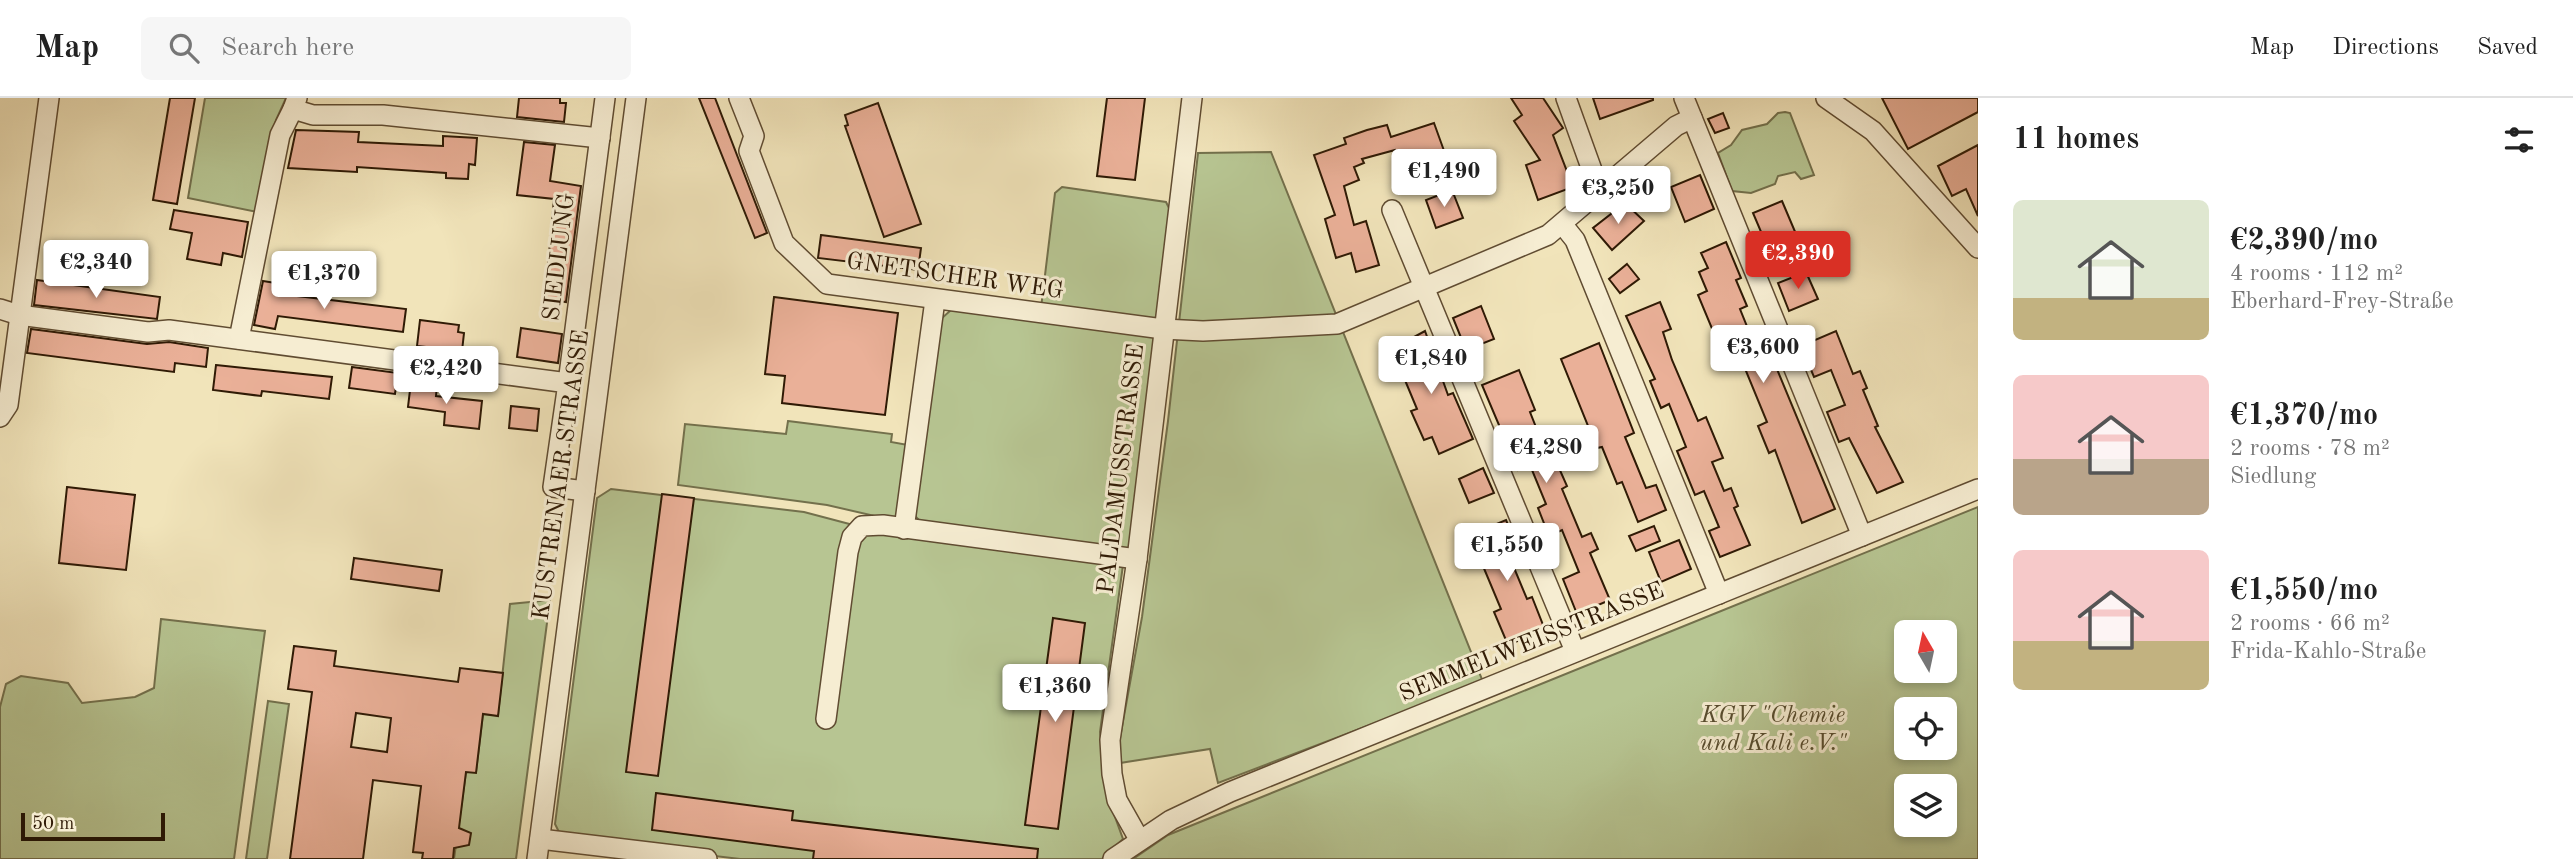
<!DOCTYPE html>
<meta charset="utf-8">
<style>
:root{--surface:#fff;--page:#f6f6f6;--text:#222;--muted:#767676;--line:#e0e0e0;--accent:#d93025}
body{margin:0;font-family:"Old Standard TT",serif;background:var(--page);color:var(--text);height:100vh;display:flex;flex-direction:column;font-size:26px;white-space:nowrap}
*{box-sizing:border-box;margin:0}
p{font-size:23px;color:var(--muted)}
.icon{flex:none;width:38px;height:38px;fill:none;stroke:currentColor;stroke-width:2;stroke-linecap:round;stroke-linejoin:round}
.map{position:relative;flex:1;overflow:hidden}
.drawer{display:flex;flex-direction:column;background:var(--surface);width:595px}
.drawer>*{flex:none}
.needle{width:46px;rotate:351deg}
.buttons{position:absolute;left:1894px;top:522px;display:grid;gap:14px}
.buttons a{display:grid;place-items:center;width:63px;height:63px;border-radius:10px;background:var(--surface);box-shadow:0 4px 10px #0003;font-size:35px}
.scale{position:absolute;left:21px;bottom:18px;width:144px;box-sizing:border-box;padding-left:7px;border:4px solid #2f1a05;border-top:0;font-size:19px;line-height:24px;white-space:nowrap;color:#2f1a05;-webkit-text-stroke:5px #f6edd2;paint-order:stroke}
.price{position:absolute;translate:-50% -60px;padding:0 16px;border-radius:7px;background:#fff;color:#222;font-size:23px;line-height:46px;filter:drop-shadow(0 2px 4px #0008)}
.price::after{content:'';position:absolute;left:50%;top:42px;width:21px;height:16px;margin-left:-10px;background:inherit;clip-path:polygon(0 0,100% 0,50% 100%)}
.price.on{background:var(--accent);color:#fff}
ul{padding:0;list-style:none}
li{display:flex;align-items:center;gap:21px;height:175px;padding:0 35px}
li span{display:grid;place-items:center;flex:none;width:196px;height:140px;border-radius:10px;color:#555}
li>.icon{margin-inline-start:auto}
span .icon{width:84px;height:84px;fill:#fffc;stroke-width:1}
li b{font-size:30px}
h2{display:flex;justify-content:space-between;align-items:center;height:84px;padding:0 35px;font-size:30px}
header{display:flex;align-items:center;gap:42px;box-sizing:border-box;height:98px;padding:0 35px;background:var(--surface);border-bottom:2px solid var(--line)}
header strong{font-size:33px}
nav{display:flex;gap:38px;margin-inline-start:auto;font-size:24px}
.search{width:490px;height:63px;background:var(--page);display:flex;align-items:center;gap:18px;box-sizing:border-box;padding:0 24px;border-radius:10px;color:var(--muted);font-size:26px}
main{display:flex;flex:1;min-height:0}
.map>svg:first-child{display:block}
</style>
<header>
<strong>Map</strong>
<div class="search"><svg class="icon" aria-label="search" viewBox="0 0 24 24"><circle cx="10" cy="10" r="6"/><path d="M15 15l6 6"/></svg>Search here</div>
<nav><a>Map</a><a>Directions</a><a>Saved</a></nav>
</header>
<main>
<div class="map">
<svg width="1978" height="761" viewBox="0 0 1978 761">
<rect width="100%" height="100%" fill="#f1e4ba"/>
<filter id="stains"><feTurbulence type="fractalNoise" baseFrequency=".00286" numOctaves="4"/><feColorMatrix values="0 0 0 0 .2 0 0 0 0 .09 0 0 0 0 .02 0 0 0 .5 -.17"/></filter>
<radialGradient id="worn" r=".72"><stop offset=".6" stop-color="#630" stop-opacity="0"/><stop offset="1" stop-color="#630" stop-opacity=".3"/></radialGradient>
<g fill="#b7c592" stroke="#73704c" stroke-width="2" fill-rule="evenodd">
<path d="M 205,0 L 286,0 L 276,22 L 257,114 L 188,100 Z"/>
<path d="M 1785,14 L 1790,15 L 1814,77 L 1801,81 L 1795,74 L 1778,78 L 1775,86 L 1751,95 L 1732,93 L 1718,55 L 1731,47 L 1742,32 L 1767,26 L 1778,15 Z"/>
<path d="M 1271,54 L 1483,584 L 1218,685 L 1210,651 L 1120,665 L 1120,640 L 1142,519 L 1168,323 L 1198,55 Z"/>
<path d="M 1062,89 L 1166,104 L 1170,112 L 1159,209 L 1156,219 L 1150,223 L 1041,210 L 1055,95 Z"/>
<path d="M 951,212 L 1151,236 L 1156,244 L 1131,452 L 920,423 L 915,418 L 942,220 Z"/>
<path d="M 788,323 L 892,336 L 891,344 L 908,347 L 898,419 L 892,422 L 827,407 L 678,387 L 685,326 L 786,336 Z"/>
<path d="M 611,391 L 804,414 L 876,433 L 1123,467 L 1100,634 L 1106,694 L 1123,741 L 1102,761 L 740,761 L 572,741 L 560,736 L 555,726 L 597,400 Z"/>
<path d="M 1978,409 L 1978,761 L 1133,761 L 1168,737 ZM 1906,534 L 1944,534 L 1944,572 L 1906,572 ZM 1906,611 L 1944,611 L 1944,649 L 1906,649 ZM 1906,688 L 1944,688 L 1944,726 L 1906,726 Z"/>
<path d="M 550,502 L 516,761 L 454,761 L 466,674 L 476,674 L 483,616 L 498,617 L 510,506 Z"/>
<path d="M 161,521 L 265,533 L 234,761 L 0,761 L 0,609 L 6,586 L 21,578 L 68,585 L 82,605 L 135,599 L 154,590 Z"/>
<path d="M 268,603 L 289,606 L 267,761 L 246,761 Z"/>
</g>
<g fill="#eab098" stroke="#2f1a05" stroke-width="2" fill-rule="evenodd">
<path d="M 170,0 L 195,0 L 177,106 L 153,102 Z"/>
<path d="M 519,0 L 560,0 L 560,5 L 566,5 L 564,24 L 517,19 Z"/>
<path d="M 699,0 L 715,0 L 767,135 L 755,140 Z"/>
<path d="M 1107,0 L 1145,0 L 1135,82 L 1097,78 Z"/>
<path d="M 1511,0 L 1543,0 L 1563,30 L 1553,37 L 1573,89 L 1538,102 L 1526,67 L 1540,62 L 1514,23 L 1522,17 Z"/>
<path d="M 1593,0 L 1653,0 L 1653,2 L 1600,21 Z"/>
<path d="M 1882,0 L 1978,0 L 1978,14 L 1908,51 Z"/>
<path d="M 878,5 L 921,126 L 884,139 L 845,28 L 848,27 L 845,17 Z"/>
<path d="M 1723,15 L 1729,30 L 1715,35 L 1708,21 Z"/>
<path d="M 1434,25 L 1447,61 L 1404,75 L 1395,52 L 1362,61 L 1364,65 L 1354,69 L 1359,82 L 1344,88 L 1354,127 L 1366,123 L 1379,167 L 1356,174 L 1351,155 L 1336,160 L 1325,121 L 1335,117 L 1314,57 L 1346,46 L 1344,40 L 1367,32 L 1387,27 L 1391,39 Z"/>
<path d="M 296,32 L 359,34 L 358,44 L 443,48 L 443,38 L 477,40 L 475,67 L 469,66 L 468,81 L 446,80 L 446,75 L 357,69 L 357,74 L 288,70 Z"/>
<path d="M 524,44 L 555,47 L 550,83 L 581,88 L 566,204 L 545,201 L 554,101 L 517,97 Z"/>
<path d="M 1978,47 L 1978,118 L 1966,91 L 1952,98 L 1938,68 Z"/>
<path d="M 1700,77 L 1714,111 L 1685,124 L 1671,89 Z"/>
<path d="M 1452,92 L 1463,120 L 1436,130 L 1426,102 Z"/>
<path d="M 1782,103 L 1796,136 L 1767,148 L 1753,115 Z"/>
<path d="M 1625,105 L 1644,123 L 1612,152 L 1593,130 Z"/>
<path d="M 174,112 L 248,124 L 242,159 L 223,155 L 221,167 L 187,161 L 192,135 L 170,131 Z"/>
<path d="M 821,137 L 921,150 L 918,172 L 818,160 Z"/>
<path d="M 1726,144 L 1741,180 L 1736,182 L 1747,208 L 1740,211 L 1763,268 L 1774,264 L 1835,411 L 1802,425 L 1775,352 L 1769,355 L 1758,328 L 1767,324 L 1737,251 L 1723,257 L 1698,197 L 1707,193 L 1699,174 L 1708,170 L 1701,155 Z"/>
<path d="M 1627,166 L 1639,181 L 1620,195 L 1609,181 Z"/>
<path d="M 1806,174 L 1818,201 L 1789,213 L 1778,185 Z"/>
<path d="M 37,182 L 160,199 L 157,221 L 34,207 Z"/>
<path d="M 263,183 L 282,186 L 281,196 L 406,211 L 403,234 L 278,218 L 275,231 L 254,227 Z"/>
<path d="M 774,199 L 898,215 L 885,317 L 782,305 L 785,278 L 765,276 Z"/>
<path d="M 1660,204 L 1671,231 L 1663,234 L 1672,262 L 1698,323 L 1706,319 L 1723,360 L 1712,364 L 1724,393 L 1731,390 L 1738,408 L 1734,410 L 1750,447 L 1720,459 L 1709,433 L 1719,429 L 1704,393 L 1695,397 L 1677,353 L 1686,349 L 1669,306 L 1661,310 L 1650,283 L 1655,281 L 1626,218 Z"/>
<path d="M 1481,208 L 1494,241 L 1466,252 L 1453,220 Z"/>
<path d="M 420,222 L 459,227 L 458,234 L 464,235 L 462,253 L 417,248 Z"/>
<path d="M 521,230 L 562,236 L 558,265 L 517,259 Z"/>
<path d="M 31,231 L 147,246 L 169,244 L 208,250 L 206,269 L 175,265 L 174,274 L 27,255 Z"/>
<path d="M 1425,233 L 1448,297 L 1453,295 L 1473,341 L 1439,356 L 1432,339 L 1424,342 L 1411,313 L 1417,311 L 1392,251 Z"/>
<path d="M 1836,233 L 1853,276 L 1860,273 L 1867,290 L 1863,292 L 1878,328 L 1875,329 L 1903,384 L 1877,395 L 1849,340 L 1839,344 L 1827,314 L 1845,307 L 1831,272 L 1814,279 L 1801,248 Z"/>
<path d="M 1599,245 L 1634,335 L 1625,339 L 1646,390 L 1656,387 L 1666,412 L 1638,424 L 1622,384 L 1617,386 L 1602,349 L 1597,350 L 1561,261 Z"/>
<path d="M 216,267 L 332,279 L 329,301 L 262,293 L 261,298 L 213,292 Z"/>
<path d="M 352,269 L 398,275 L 395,296 L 349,290 Z"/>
<path d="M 1519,272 L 1535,312 L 1530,314 L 1553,372 L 1559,370 L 1567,388 L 1562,391 L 1582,439 L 1591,435 L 1598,451 L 1590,455 L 1610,502 L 1577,516 L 1563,481 L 1579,474 L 1562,432 L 1549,438 L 1538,410 L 1546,406 L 1530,367 L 1518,372 L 1482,287 Z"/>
<path d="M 411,284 L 437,288 L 436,298 L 482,303 L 479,331 L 444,327 L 445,314 L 408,309 Z"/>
<path d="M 511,308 L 539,311 L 537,333 L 509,330 Z"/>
<path d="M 1483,370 L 1494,395 L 1469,405 L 1459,381 Z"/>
<path d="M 67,389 L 135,397 L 126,472 L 59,465 Z"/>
<path d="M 662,396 L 694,400 L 658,678 L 626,674 Z"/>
<path d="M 1506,422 L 1522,461 L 1512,465 L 1527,501 L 1532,499 L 1545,532 L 1508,547 L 1494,514 L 1501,511 L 1470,437 Z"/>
<path d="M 1654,428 L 1660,443 L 1636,453 L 1629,438 Z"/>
<path d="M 1679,442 L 1691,471 L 1661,484 L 1649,454 Z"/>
<path d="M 354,460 L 442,472 L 439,493 L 351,481 Z"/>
<path d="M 1053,520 L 1085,525 L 1058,731 L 1025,727 Z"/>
<path d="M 294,548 L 336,553 L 334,568 L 458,584 L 460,570 L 503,575 L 498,618 L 483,616 L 476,675 L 466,674 L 459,730 L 471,735 L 469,747 L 454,750 L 453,761 L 422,761 L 423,755 L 413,754 L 421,688 L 373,682 L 363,761 L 290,761 L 312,594 L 288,591 ZM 356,615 L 391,620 L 387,654 L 351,649 Z"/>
<path d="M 656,695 L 793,713 L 792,722 L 1038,751 L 1037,761 L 813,761 L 814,753 L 652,732 Z"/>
</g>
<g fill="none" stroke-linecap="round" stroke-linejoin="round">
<defs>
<g id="minor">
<path d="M 297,0 L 293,11 L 313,17 L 383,17 L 600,40"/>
<path d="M 739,0 L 754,38 L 749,53 L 784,145 L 827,186 L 1163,231 L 1203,233 L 1337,226 L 1548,137 L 1676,28 L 1692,20"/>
<path d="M 1566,0 L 1593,75 L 1603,88"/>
<path d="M 1684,0 L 1862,438"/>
<path d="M 1826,0 L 1873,33 L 1978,150"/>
<path d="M 1392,112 L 1575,553"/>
<path d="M 1563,127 L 1575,142 L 1719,496"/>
<path d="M 0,211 L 19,217 L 148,234 L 169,232 L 568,285 L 553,389 L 585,393"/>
<path d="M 239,241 L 280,37 L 293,11"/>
<path d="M 568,285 L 605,0"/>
<path d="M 0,319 L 8,307 L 49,0"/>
<path d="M 904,431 L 935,202"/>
<path d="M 826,621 L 848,454 L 852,439 L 862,428 L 883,427 L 1137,461"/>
<path d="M 540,741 L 707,761"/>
<path d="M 1139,741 L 1117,702 L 1112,676 L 1110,642 L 1137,461 L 1192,0"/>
<path d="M 537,761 L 636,0"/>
<path d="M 1113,761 L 1171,722 L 1230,694 L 1978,391"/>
</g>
</defs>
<use href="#minor" stroke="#604c32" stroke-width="22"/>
<use href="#minor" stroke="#f6edd2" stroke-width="19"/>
</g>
<g text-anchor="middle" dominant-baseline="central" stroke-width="6" stroke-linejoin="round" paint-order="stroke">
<g font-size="24" fill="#2f1a05" stroke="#f6edd2">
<text transform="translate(560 159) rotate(-83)">SIEDLUNG</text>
<text transform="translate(955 179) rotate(8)">GNETSCHER WEG</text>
<text transform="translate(1122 371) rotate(-83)">PALDAMUSSTRASSE</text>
<text transform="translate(562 377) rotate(-82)">KUSTRENAER STRASSE</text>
<text transform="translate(1532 545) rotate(-22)">SEMMELWEISSTRASSE</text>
</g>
<g font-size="24" font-style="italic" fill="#584d2f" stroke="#f6edd2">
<text x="1773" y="618">KGV "Chemie<tspan x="1773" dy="28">und Kali e.V."</tspan></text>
</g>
</g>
<rect width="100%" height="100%" filter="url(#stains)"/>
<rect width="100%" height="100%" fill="url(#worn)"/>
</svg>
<div class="buttons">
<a><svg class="needle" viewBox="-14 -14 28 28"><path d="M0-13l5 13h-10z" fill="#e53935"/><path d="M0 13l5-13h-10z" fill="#767676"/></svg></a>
<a><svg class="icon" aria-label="locate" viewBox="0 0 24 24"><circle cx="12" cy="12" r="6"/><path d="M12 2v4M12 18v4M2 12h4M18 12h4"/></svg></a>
<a><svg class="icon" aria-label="layers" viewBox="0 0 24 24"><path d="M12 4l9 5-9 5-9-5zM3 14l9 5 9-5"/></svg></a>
</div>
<div class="scale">50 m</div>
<b class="price" style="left:1444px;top:111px">€1,490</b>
<b class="price" style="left:1618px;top:128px">€3,250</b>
<b class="price on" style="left:1798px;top:193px">€2,390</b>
<b class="price" style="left:96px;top:202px">€2,340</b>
<b class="price" style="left:324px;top:213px">€1,370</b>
<b class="price" style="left:1763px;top:287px">€3,600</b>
<b class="price" style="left:1431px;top:298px">€1,840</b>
<b class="price" style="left:446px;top:308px">€2,420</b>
<b class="price" style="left:1546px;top:387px">€4,280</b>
<b class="price" style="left:1507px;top:485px">€1,550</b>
<b class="price" style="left:1055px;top:626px">€1,360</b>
</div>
<section class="drawer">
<h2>11 homes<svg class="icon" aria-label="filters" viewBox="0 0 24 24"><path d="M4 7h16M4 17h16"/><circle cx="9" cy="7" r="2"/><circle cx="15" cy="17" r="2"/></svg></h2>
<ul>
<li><span style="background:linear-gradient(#dfe7d0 70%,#c2b280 0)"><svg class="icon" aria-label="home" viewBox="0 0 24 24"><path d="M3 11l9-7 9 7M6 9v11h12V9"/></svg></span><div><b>€2,390/mo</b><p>4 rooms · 112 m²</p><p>Eberhard-Frey-Straße</p></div></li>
<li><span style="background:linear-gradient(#f6c9c9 60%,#b9a48a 0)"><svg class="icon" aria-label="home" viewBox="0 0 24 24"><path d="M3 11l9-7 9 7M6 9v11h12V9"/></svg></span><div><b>€1,370/mo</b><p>2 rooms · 78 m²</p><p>Siedlung</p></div></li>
<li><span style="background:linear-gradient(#f6c9c9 65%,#c2b280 0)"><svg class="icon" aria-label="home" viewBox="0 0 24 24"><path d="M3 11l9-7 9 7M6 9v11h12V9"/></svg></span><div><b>€1,550/mo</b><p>2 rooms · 66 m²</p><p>Frida-Kahlo-Straße</p></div></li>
</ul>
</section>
</main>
